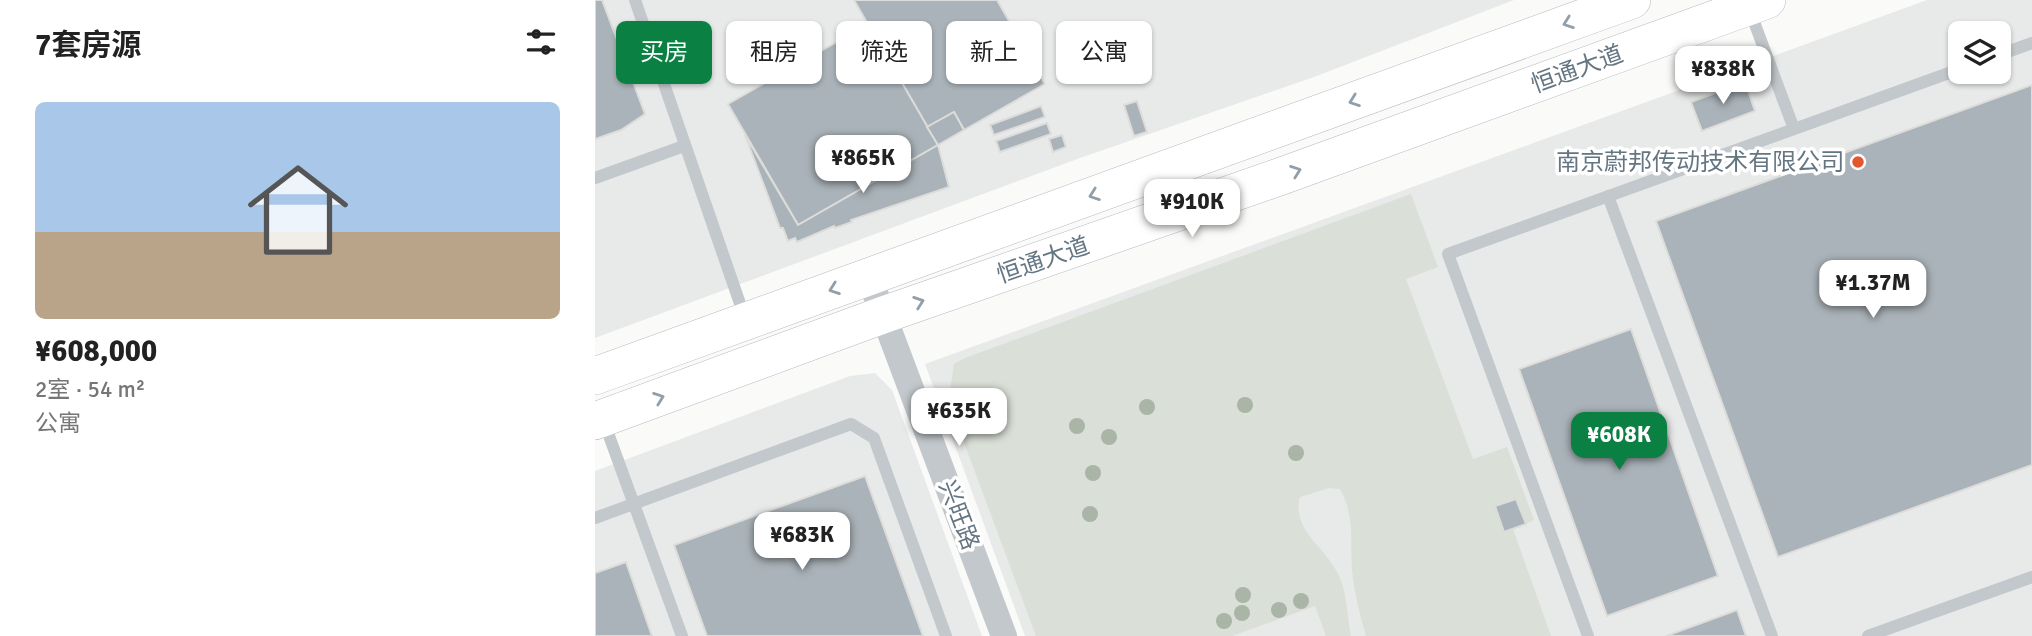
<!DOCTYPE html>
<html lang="zh">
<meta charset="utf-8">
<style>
:root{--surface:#fff;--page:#f6f6f6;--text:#222;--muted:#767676;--line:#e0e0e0;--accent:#0b8043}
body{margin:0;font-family:Signika,"Noto Sans SC",sans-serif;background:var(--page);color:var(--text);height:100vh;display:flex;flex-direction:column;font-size:26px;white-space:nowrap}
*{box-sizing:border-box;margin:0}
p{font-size:23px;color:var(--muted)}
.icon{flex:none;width:38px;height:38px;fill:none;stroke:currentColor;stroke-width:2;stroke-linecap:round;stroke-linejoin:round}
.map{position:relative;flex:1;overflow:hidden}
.drawer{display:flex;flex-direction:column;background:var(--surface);width:595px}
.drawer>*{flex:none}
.guide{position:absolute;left:21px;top:21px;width:665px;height:63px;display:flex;gap:14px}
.buttons{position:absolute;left:1353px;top:21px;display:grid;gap:14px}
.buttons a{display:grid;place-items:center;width:63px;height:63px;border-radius:10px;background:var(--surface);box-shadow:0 2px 5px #0004;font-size:35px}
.price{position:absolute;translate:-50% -60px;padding:0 16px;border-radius:14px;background:#fff;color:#222;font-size:23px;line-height:46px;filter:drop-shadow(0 2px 4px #0008)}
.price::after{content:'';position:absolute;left:50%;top:42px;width:21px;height:16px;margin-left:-10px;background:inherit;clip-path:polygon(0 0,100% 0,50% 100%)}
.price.on{background:var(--accent);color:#fff}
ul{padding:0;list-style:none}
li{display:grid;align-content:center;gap:14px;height:371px;padding:0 35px}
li+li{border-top:2px solid var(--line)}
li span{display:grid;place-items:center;height:217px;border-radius:10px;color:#555}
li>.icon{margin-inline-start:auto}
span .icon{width:126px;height:126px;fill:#fffc;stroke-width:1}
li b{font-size:30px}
h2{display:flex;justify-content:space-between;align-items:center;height:84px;padding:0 35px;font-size:30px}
.chip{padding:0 24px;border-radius:10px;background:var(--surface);box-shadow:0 2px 5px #0004;font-size:24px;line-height:63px}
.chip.on{background:var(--accent);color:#fff}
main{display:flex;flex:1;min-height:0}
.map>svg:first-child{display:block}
</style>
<main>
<section class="drawer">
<h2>7套房源<svg class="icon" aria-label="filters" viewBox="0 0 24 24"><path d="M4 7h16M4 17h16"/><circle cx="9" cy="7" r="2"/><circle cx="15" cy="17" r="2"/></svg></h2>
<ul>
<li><span style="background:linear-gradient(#a9c7e8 60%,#b9a48a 0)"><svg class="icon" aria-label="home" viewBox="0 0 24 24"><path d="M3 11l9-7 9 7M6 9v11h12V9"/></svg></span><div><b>¥608,000</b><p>2室 · 54 m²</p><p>公寓</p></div></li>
</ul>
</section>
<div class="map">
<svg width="1437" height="636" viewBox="0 0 1437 636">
<rect width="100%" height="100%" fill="#fafaf8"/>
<g fill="#e8e9e9" fill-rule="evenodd">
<path d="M 0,0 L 919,0 L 719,77 L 485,158 L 0,338 Z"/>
<path d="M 1332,0 L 1437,0 L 1437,636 L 430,636 L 330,364 ZM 1365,33 L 1404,33 L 1404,72 L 1365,72 Z"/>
<path d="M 280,373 L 297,390 L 387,636 L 0,636 L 0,471 L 255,376 Z"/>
</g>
<path fill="#dadfd7" d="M 816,194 L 843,267 L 811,279 L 878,459 L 912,447 L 939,520 L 918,529 L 956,636 L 771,636 C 765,615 759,592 757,570 C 755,541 760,515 745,489 L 734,488 L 705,497 C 696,529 729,546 742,572 C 752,589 752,616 756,636 L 731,636 L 720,606 L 637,636 L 441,636 L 357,410 L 355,391 L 359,364 L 370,358 Z"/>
<g fill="#aab3b9" stroke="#dcdcda" stroke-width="2">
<path d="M 0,0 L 7,0 L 50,114 L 26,130 L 0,139 Z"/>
<path d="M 259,0 L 402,0 L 450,84 L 369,130 L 359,112 L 332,127 Z"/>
<path d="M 273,24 L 343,145 L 203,225 L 133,104 Z"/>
<path d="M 1150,82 L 1160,111 L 1107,131 L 1096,102 Z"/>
<path d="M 1437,85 L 1437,465 L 1183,557 L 1061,221 Z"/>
<path d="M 542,101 L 552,132 L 539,136 L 529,105 Z"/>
<path d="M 446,106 L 450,117 L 399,135 L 395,125 Z"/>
<path d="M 359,112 L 369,130 L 343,145 L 332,127 Z"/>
<path d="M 452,123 L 456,134 L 405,152 L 401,141 Z"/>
<path d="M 150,135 L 203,225 L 343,145 L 354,187 L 256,220 L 257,222 L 240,228 L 239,226 L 202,242 L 200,238 L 193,241 L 188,228 L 185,228 Z"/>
<path d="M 467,135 L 471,147 L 458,152 L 454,139 Z"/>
<path d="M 1036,329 L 1123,576 L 1012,616 L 924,369 Z"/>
<path d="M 270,476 L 328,636 L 112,636 L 79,545 Z"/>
<path d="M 921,499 L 931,524 L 909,532 L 900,506 Z"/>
<path d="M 31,562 L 57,636 L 0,636 L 0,573 Z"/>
<path d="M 1142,610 L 1151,636 L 1071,636 Z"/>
</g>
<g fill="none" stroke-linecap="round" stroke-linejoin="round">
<defs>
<g id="secondary">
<path d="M 0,376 L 1037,0"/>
<path d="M 0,421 L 288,315 L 684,177 L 1172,0"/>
</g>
</defs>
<use href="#secondary" stroke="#b3babf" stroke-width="38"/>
<g stroke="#c3c8cc" stroke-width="12">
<path d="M 40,0 L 150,318"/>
<path d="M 1155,11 L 1199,129"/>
<path d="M 1404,55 L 1437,43"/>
<path d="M 0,178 L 89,146"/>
<path d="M 1013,196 L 1177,636"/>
<path d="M 9,422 L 87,636"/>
<path d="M 0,518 L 256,424 L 279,438 L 351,636"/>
<path d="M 993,636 L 853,254 L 1365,69"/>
<path d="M 1273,636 L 1437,577"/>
</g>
<path stroke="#c3c8cc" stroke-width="26" d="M 274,277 L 409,636"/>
<use href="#secondary" stroke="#fff" stroke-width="37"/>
</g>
<g fill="#aab4a7">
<circle cx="650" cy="405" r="8"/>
<circle cx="552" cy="407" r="8"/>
<circle cx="482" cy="426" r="8"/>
<circle cx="514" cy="437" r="8"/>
<circle cx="701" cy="453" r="8"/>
<circle cx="498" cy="473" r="8"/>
<circle cx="495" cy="514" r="8"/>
<circle cx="648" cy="595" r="8"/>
<circle cx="706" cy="601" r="8"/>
<circle cx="684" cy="610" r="8"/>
<circle cx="647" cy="613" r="8"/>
<circle cx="629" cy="621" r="8"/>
</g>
<defs><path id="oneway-chevron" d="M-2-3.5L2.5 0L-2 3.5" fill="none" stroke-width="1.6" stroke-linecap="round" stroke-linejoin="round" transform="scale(1.75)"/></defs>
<g stroke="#939fa8">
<use href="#oneway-chevron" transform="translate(973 23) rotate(160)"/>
<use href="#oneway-chevron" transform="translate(759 101) rotate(160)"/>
<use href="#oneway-chevron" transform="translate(701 171) rotate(-20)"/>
<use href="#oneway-chevron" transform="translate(499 195) rotate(160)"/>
<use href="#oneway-chevron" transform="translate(239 289) rotate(160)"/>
<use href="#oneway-chevron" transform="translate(324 302) rotate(-19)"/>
<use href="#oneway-chevron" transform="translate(64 398) rotate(-20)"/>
</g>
<circle fill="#e4572e" stroke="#fff" stroke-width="2.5" cx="1263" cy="162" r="7"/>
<g text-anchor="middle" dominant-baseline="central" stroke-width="7" stroke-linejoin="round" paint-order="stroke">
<g font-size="24" fill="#657683" stroke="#fff">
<text transform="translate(982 69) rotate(-20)">恒通大道</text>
<text transform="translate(448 260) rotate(-19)">恒通大道</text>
<text transform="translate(364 515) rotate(69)">兴旺路</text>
</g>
<g font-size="24" fill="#657683" stroke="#fff" text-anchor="end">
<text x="1249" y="162">南京蔚邦传动技术有限公司</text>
</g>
</g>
</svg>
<div class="buttons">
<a><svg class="icon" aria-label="layers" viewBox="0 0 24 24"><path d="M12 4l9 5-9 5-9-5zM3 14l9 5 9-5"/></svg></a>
</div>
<b class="price" style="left:1128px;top:106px">¥838K</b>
<b class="price" style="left:268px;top:195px">¥865K</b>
<b class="price" style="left:597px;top:239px">¥910K</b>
<b class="price" style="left:1278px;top:320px">¥1.37M</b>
<b class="price" style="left:364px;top:448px">¥635K</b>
<b class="price on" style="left:1024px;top:472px">¥608K</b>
<b class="price" style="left:207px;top:572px">¥683K</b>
<div class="guide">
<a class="chip on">买房</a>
<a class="chip">租房</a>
<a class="chip">筛选</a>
<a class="chip">新上</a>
<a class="chip">公寓</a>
</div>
</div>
</main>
